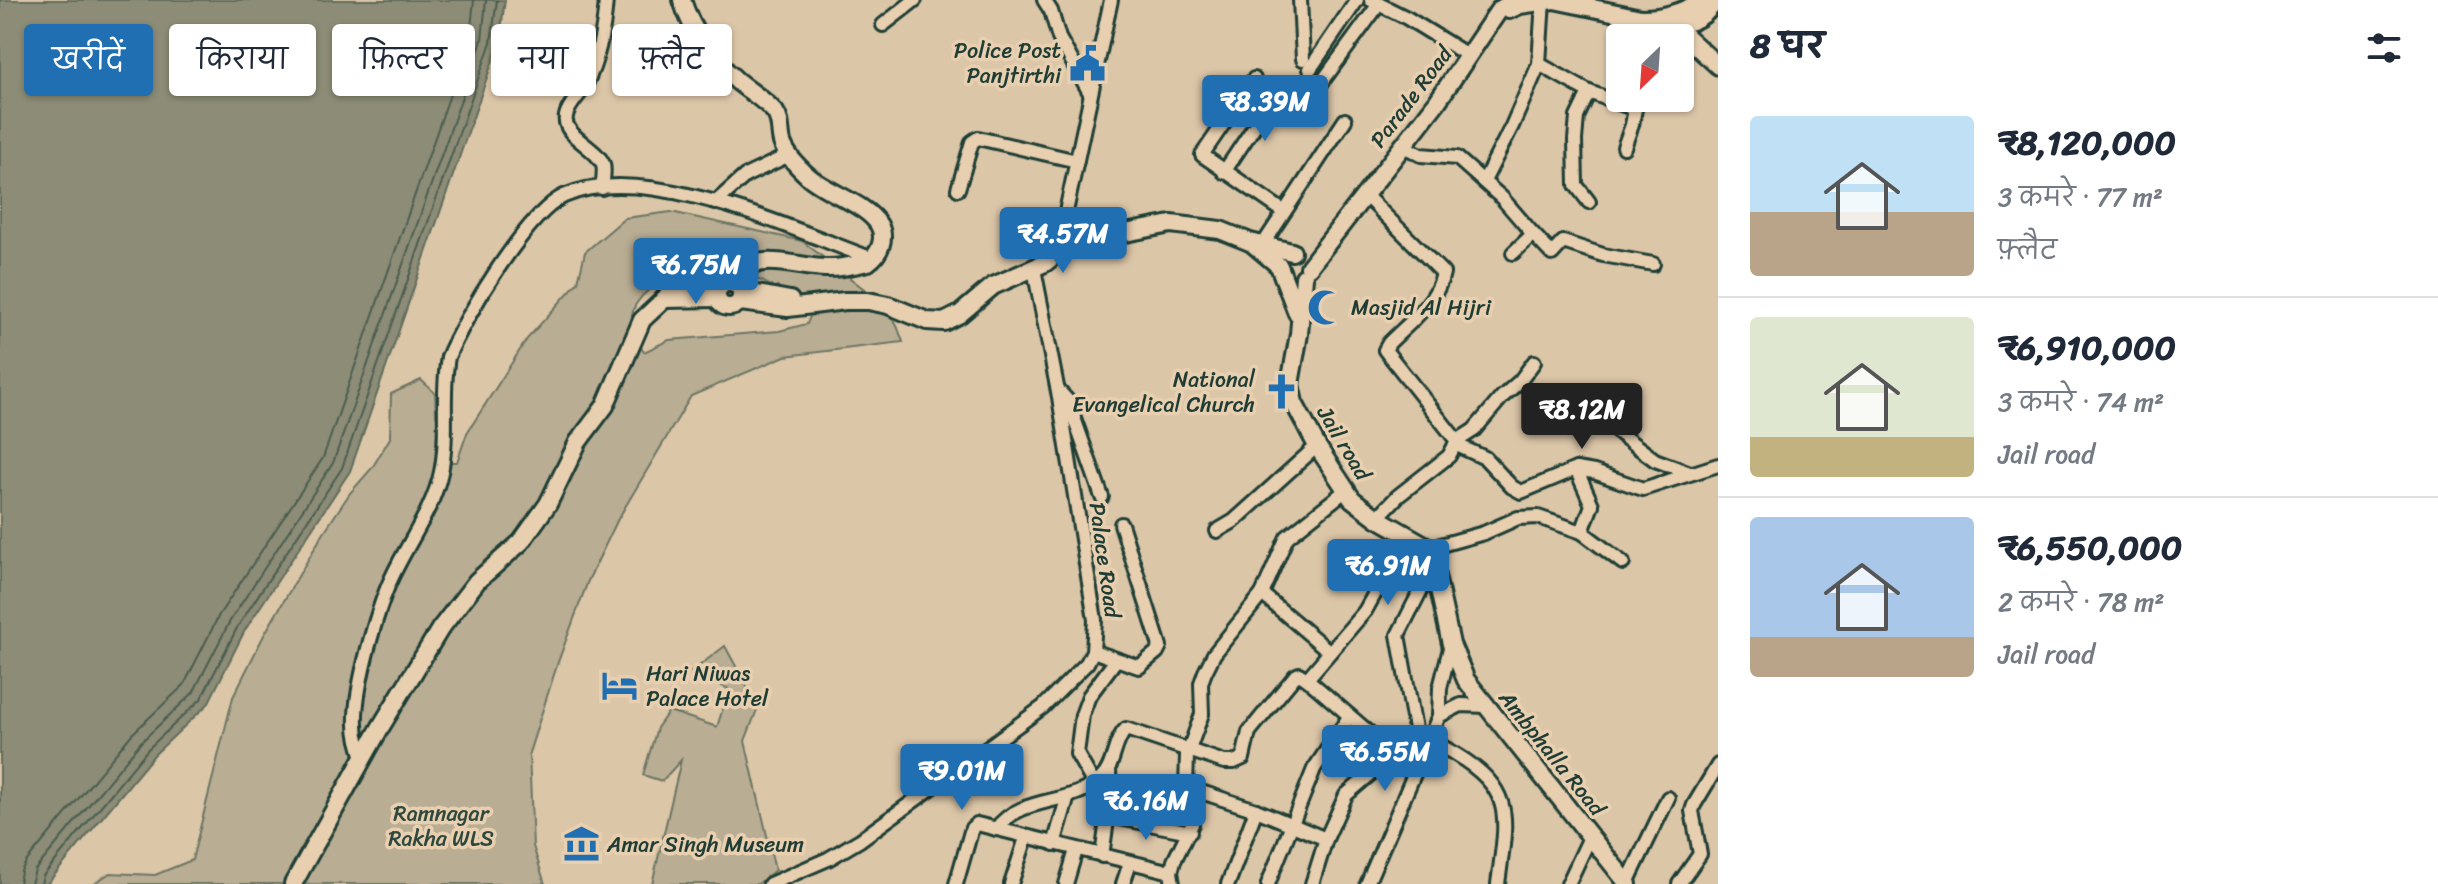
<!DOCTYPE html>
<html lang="hi">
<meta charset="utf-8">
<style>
:root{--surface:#fff;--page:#f6f6f7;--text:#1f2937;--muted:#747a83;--line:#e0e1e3;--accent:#1f6fb2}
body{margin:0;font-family:Sriracha,"Playpen Sans Deva",sans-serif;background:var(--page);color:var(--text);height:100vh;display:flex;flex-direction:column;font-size:30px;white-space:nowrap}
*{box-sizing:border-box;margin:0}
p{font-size:26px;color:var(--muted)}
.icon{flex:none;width:44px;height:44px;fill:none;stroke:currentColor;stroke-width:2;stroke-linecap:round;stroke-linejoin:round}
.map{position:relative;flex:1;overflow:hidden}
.side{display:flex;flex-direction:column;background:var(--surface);width:720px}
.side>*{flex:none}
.top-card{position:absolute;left:24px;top:24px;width:760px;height:72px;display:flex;gap:16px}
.needle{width:52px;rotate:205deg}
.fabs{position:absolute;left:1606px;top:24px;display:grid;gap:16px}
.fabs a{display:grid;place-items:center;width:88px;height:88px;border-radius:8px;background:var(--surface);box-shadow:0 2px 6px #0004;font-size:40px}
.price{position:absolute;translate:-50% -68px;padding:0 18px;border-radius:8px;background:var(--accent);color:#fff;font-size:26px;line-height:52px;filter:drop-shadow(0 2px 4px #0008)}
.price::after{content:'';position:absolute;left:50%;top:48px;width:24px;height:18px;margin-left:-12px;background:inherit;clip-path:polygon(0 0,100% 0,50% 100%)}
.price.active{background:#222;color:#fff}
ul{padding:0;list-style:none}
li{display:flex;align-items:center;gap:24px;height:200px;padding:0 32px}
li+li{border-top:2px solid var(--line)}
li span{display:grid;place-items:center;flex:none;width:224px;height:160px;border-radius:8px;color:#555}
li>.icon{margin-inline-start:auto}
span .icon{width:96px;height:96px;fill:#fffc;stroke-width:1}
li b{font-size:34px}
h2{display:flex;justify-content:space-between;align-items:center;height:96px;padding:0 32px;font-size:34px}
.tag{padding:0 28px;border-radius:8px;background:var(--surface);box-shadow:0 2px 6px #0004;font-size:28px;line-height:72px}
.tag.active{background:var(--accent);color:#fff}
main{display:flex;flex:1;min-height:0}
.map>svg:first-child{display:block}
</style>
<main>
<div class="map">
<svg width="1718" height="884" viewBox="0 0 1718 884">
<rect width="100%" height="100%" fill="#dcc6a8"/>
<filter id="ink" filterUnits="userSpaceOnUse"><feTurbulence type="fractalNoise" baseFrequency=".0125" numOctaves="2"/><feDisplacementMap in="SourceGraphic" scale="16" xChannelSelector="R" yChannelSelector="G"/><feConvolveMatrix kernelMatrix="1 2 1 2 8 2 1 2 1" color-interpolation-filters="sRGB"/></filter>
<g filter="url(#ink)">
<g fill="#b9ad93" stroke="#6c7564" stroke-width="2" fill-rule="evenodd">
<path d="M 671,212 L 802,241 L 872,295 L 896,323 L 903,342 L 785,356 L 691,396 L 618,519 L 588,581 L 558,662 L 529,753 L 533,846 L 545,884 L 93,884 L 110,873 L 155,875 L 192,860 L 233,697 L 264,635 L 324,532 L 350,493 L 372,468 L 390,438 L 391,394 L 421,380 L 435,393 L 436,414 L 446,462 L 457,462 L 467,433 L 527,339 L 578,282 L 585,252 L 625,218 ZM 718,268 L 762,281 L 813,309 L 807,324 L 779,331 L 669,340 L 644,352 L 629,329 C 631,322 632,310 636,304 C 654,276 689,273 718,268 Z"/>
<path d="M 725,646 L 758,707 L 745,741 L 775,870 L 758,884 L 652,884 L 681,760 L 662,781 L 643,775 L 657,728 L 669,711 L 717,727 L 729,689 L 691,672 Z"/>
</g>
<path fill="#8c8c77" stroke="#606c5c" stroke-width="2" d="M 0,0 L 505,0 L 499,43 L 350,471 L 245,630 L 208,704 L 154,755 L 47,884 L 0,884 Z"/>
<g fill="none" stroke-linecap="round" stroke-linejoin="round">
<g stroke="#4b5d4f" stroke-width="2">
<path d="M 19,884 L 21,871 L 26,862 L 132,734 L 184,685 L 219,615 L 323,458 L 470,37 L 474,0"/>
<path d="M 31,884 L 35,870 L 141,742 L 193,693 L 230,621 L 333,463 L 482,40 L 486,0"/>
<path d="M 41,884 L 43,876 L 148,749 L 201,699 L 238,626 L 342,468 L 491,42 L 497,0"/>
</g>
<defs>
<g id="minor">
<path d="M 1044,0 L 1051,11 L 1059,38 L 1090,93"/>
<path d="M 1300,0 L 1303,59"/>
<path d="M 1371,0 L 1407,18 L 1469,56"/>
<path d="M 883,25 L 915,0"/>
<path d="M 1649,38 L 1653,18"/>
<path d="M 1539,64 L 1589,92 L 1635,109"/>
<path d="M 1310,69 L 1357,0"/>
<path d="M 1254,79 L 1202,155 L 1283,211"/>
<path d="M 1322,82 L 1379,4"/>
<path d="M 1589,92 L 1577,117 L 1575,140 L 1576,185 L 1589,202"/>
<path d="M 1403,146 L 1421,155 L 1457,158 L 1502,198 L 1533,234 L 1513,253"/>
<path d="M 1624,147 L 1632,125 L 1637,98"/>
<path d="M 1224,172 L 1276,94"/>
<path d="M 1484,181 L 1512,126 L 1539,64 L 1543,0"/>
<path d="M 602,188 C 603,180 605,171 603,164 C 596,147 562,136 566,116 C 568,105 581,94 586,84 C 599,58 604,29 606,0"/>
<path d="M 958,189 L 972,142 L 978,138 L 1077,161"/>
<path d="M 1365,195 L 1443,273 C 1438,301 1408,324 1389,343 L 1385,350 L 1457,441"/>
<path d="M 715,203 L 745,176 L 789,155"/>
<path d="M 1533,234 L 1552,254 L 1563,242 L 1603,255 L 1653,264"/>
<path d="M 1264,243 L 1345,120"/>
<path d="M 1069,244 L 1065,223 L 1067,207 L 1111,0"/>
<path d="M 1058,390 L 1068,401 L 1102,497"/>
<path d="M 1600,419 L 1655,460 L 1690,473"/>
<path d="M 1457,445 L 1485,458 L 1512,487 L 1521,492 L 1576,469 L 1594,472 L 1643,489 L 1718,465"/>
<path d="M 1576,469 L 1592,505 L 1582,532"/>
<path d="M 1377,518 L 1398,496 L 1449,456 L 1457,441 L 1474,430 L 1502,397 L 1520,381 L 1534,362"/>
<path d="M 1217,531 L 1234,521 L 1317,446"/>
<path d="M 1430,548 L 1484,533 L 1518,518 L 1538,517 L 1582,532 L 1623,563"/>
<path d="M 1262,594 L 1330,652"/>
<path d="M 1093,651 L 1139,667 L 1157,652 L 1160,646 L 1121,524"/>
<path d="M 1439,716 L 1461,705 L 1486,706"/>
<path d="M 1416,734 L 1398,635 L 1434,564"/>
<path d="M 1394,754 L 1416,734 C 1430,739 1443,747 1455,754 C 1517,791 1506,820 1498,884"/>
<path d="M 364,760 C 360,749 356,737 356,725 C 354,690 377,609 392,577 C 408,542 433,510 441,472 C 449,434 441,395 448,357 C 464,318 527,213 564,196 C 646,160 793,230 873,259"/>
<path d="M 1094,784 L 1077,754 L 1082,715 L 1089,696 L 1116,660"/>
<path d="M 1186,787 L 1256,810 L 1326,839 L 1346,795 L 1394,754 L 1307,679 L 1365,611 L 1407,536"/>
<path d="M 1109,816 L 1190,832"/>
<path d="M 996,829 C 1022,794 1070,807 1101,779 C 1115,766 1113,742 1126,729 L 1224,762 L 1234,762 L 1243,758 L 1249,732 L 1295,676 L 1299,674 L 1307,679"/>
<path d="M 1054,844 L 1068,796"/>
<path d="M 1102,856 L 1110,799 L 1109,768"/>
<path d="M 1627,883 L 1668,798"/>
<path d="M 770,884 L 828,859 L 860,840 L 1043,707 L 1087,663 L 1093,651 L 1095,620 L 1059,397 L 1034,269"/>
<path d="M 956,884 L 972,828 L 977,824 L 1171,872"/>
<path d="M 1011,884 L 1026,838"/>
<path d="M 1066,884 L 1076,850"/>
<path d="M 1123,884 L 1130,863"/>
<path d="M 1173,884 L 1171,872 L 1174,861 L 1192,824 L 1186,787 L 1187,755 L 1202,714 L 1201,683 L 1205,672 L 1214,654 L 1262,594 L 1287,537 L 1345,491"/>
<path d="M 1228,884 L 1256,810"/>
<path d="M 1268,884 L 1314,769 L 1349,717"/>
<path d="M 1312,884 L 1326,839"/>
<path d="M 1367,884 L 1439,716 L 1440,688 L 1451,644"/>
<path d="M 1568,884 L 1590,837"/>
<path d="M 1679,884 L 1700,854 L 1692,811 L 1694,805 L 1718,765"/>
</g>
<g id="major">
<path d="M 682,0 C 692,32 712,59 737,81 C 749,91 765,100 775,112 C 782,122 779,131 782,142 C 786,155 798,167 808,176 C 827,193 867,204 879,225 C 886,238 880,254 868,262 C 854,265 840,269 825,268 C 795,268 749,246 736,284"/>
<path d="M 1554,0 L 1641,18 C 1665,18 1683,12 1704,0"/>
<path d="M 1509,10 L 1520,5 L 1553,0"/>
<path d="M 1661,18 C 1682,30 1704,20 1716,0"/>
<path d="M 1671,23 L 1718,66"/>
<path d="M 1253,244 L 1279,266 L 1297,313"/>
<path d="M 1309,267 L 1437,102 L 1499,10 L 1516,0"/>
<path d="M 1304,277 L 1299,334 L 1290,384 L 1294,403 L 1317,446 L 1352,499 L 1377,518 L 1430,548 L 1451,644 L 1466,680 L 1628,884"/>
<circle cx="729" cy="295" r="12"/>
<path d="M 741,291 L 790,300"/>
<path d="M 664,299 L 717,298"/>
<path d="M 740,302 L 788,308 L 845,301 L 868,301 L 888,305 L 927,321 L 944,322 L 960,314 L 993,286 L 1045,263 L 1069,244 L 1171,224 L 1220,230 L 1250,242 L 1292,252"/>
<path d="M 293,884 L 380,728 L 440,629 L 477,581 L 521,542 L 548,504 L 578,442 L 605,406 L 642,320 L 672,292 L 700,285 L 720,287"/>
</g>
</defs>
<use href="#minor" stroke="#1f3d34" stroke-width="18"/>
<use href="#major" stroke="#1f3d34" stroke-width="22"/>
<use href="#minor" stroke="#e8cfb0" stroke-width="12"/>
<use href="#major" stroke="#e8cfb0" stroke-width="16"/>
</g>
</g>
<defs>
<symbol id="civic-bare" viewBox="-9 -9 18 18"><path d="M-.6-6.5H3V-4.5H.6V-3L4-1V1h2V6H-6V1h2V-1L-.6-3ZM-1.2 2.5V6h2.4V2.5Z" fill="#1f6fb2" stroke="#e8cfb0" stroke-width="2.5" paint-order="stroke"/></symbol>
<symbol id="mosque-bare" viewBox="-9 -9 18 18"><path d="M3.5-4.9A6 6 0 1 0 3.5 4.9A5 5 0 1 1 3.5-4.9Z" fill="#1f6fb2" stroke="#e8cfb0" stroke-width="2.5" paint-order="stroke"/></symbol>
<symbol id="church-bare" viewBox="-9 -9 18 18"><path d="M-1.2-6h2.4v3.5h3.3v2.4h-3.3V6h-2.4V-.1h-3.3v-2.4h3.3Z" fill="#1f6fb2" stroke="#e8cfb0" stroke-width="2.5" paint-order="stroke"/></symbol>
<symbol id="hotel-bare" viewBox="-9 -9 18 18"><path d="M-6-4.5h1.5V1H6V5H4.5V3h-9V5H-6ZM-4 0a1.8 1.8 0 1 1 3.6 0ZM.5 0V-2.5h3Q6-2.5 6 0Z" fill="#1f6fb2" stroke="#e8cfb0" stroke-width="2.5" paint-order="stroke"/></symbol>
<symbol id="museum-bare" viewBox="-9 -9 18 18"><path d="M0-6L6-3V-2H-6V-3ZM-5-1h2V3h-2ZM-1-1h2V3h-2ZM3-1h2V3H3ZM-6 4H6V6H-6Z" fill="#1f6fb2" stroke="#e8cfb0" stroke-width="2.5" paint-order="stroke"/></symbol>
</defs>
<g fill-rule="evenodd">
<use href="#civic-bare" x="1062" y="38" width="51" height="51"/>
<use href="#mosque-bare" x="1300" y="282" width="51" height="51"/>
<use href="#church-bare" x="1256" y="366" width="51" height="51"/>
<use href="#hotel-bare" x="594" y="660" width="51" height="51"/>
<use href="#museum-bare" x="556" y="818" width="51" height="51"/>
</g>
<g text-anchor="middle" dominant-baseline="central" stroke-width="7" stroke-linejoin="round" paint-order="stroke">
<g font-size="22" fill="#1f3d34" stroke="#e8cfb0" text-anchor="start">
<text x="1061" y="50" text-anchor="end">Police Post<tspan x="1061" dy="25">Panjtirthi</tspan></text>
<text x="1351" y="307">Masjid Al Hijri</text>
<text x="1255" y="379" text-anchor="end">National<tspan x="1255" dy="25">Evangelical Church</tspan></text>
<text x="646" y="673">Hari Niwas<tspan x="646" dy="25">Palace Hotel</tspan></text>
<text x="607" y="844">Amar Singh Museum</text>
</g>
<g font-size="22" fill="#1f3d34" stroke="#e8cfb0">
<text transform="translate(1411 97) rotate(-53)">Parade Road</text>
<text transform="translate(1344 443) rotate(59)">Jail road</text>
<text transform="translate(1105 560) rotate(82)">Palace Road</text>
<text transform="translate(1552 753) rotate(51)">Ambphalla Road</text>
</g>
<g font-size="22" fill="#2e483e" stroke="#e8cfb0">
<text x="441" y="813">Ramnagar<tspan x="441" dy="25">Rakha WLS</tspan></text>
</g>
</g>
</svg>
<div class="fabs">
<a><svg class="needle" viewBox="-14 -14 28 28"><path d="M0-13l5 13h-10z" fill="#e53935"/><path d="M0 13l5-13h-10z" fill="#747a83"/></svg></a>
</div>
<b class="price" style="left:1265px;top:143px">₹8.39M</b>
<b class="price" style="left:1063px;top:275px">₹4.57M</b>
<b class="price" style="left:696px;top:306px">₹6.75M</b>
<b class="price active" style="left:1582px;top:451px">₹8.12M</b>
<b class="price" style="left:1388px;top:607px">₹6.91M</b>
<b class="price" style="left:1385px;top:793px">₹6.55M</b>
<b class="price" style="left:962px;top:812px">₹9.01M</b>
<b class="price" style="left:1146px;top:842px">₹6.16M</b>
<div class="top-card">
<a class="tag active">खरीदें</a>
<a class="tag">किराया</a>
<a class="tag">फ़िल्टर</a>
<a class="tag">नया</a>
<a class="tag">फ़्लैट</a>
</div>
</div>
<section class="side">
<h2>8 घर<svg class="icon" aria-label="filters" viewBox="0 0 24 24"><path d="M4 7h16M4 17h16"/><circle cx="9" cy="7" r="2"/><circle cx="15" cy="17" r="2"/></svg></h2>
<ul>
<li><span style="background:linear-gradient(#bfe0f5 60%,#b9a48a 0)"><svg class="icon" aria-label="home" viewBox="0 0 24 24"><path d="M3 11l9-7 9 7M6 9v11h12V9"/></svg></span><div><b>₹8,120,000</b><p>3 कमरे · 77 m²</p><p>फ़्लैट</p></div></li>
<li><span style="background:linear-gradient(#dfe7d0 75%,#c2b280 0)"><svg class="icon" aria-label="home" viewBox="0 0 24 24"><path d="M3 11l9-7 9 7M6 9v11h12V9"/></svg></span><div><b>₹6,910,000</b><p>3 कमरे · 74 m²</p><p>Jail road</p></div></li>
<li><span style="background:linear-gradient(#a9c7e8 75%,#b9a48a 0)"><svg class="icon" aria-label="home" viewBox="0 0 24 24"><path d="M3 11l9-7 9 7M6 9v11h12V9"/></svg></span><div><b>₹6,550,000</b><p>2 कमरे · 78 m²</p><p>Jail road</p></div></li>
</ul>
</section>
</main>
